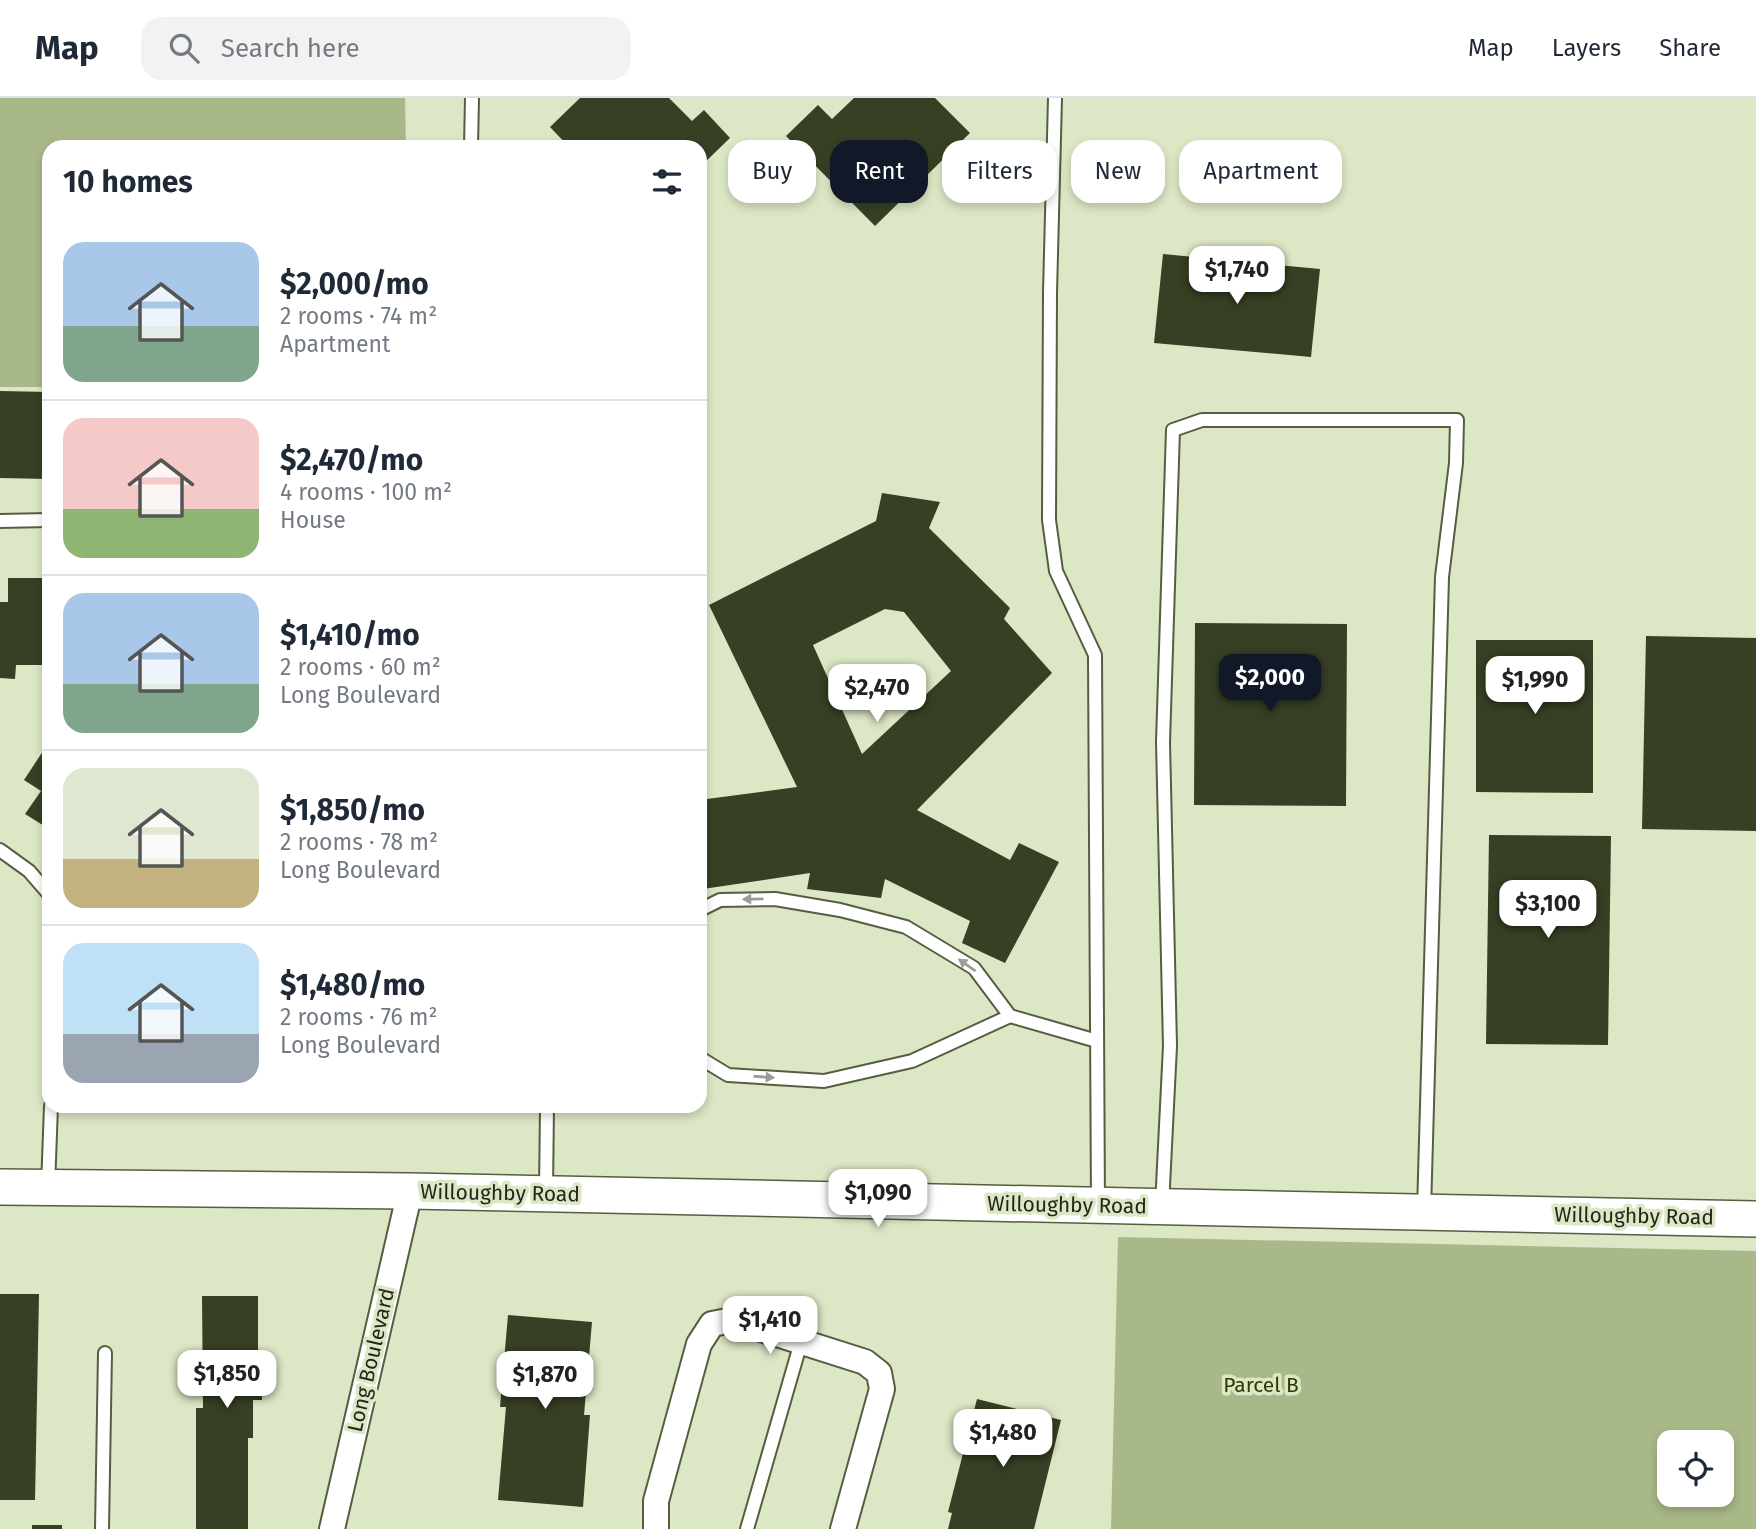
<!DOCTYPE html>
<meta charset="utf-8">
<style>
:root{--surface:#fff;--page:#f2f2f3;--text:#1f2937;--muted:#747a83;--line:#e0e1e3;--accent:#111827}
body{margin:0;font-family:"Fira Sans",sans-serif;background:var(--page);color:var(--text);height:100vh;display:flex;flex-direction:column;font-size:26px;white-space:nowrap}
*{box-sizing:border-box;margin:0}
p{font-size:23px;color:var(--muted)}
.icon{flex:none;width:38px;height:38px;fill:none;stroke:currentColor;stroke-width:2;stroke-linecap:round;stroke-linejoin:round}
.map{position:relative;flex:1;overflow:hidden}
.drawer{position:absolute;left:42px;top:42px;width:665px;height:973px;display:flex;flex-direction:column;background:var(--surface);border-radius:21px;box-shadow:0 4px 10px #0003}
.drawer>*{flex:none}
.top-card{position:absolute;left:728px;top:42px;width:665px;height:63px;display:flex;gap:14px}
.fabs{position:absolute;left:1657px;top:1332px;display:grid;gap:14px}
.fabs a{display:grid;place-items:center;width:77px;height:77px;border-radius:14px;background:var(--surface);box-shadow:0 4px 10px #0003;font-size:35px}
.price{position:absolute;translate:-50% -60px;padding:0 16px;border-radius:14px;background:#fff;color:#222;font-size:23px;line-height:46px;filter:drop-shadow(0 2px 4px #0008)}
.price::after{content:'';position:absolute;left:50%;top:42px;width:21px;height:16px;margin-left:-10px;background:inherit;clip-path:polygon(0 0,100% 0,50% 100%)}
.price.active{background:var(--accent);color:#fff}
ul{padding:0;list-style:none}
li{display:flex;align-items:center;gap:21px;height:175px;padding:0 21px}
li+li{border-top:2px solid var(--line)}
li span{display:grid;place-items:center;flex:none;width:196px;height:140px;border-radius:21px;color:#555}
li>.icon{margin-inline-start:auto}
span .icon{width:84px;height:84px;fill:#fffc;stroke-width:1}
li b{font-size:30px}
h2{display:flex;justify-content:space-between;align-items:center;height:84px;padding:0 21px;font-size:30px}
.chip{padding:0 24px;border-radius:21px;background:var(--surface);box-shadow:0 4px 10px #0003;font-size:24px;line-height:63px}
.chip.active{background:var(--accent);color:#fff}
header{display:flex;align-items:center;gap:42px;box-sizing:border-box;height:98px;padding:0 35px;background:var(--surface);border-bottom:2px solid var(--line)}
header strong{font-size:33px}
nav{display:flex;gap:38px;margin-inline-start:auto;font-size:24px}
.search{width:490px;height:63px;background:var(--page);display:flex;align-items:center;gap:18px;box-sizing:border-box;padding:0 24px;border-radius:21px;color:var(--muted);font-size:26px}
.map>svg:first-child{display:block}
</style>
<header>
<strong>Map</strong>
<div class="search"><svg class="icon" aria-label="search" viewBox="0 0 24 24"><circle cx="10" cy="10" r="6"/><path d="M15 15l6 6"/></svg>Search here</div>
<nav><a>Map</a><a>Layers</a><a>Share</a></nav>
</header>
<div class="map">
<svg width="1756" height="1431" viewBox="0 0 1756 1431">
<rect width="100%" height="100%" fill="#dce7c5"/>
<g fill="#a9b888" fill-rule="evenodd">
<path d="M 0,0 L 405,0 L 406,49 L 49,49 L 49,289 L 0,289 Z"/>
<path d="M 1118,1139 L 1756,1153 L 1756,1431 L 1111,1431 ZM 1722,1344 L 1722,1396 L 1670,1396 L 1670,1344 Z"/>
</g>
<g fill="#374024" fill-rule="evenodd">
<path d="M 580,0 L 669,0 L 692,23 L 704,12 L 730,40 L 700,69 L 700,49 L 569,49 L 550,29 Z"/>
<path d="M 854,0 L 935,0 L 970,35 L 875,128 L 786,38 L 818,7 L 832,21 Z"/>
<path d="M 1163,156 L 1320,171 L 1311,259 L 1154,245 Z"/>
<path d="M 0,293 L 49,294 L 49,381 L 0,380 Z"/>
<path d="M 882,395 L 940,404 L 929,430 L 1010,510 L 1004,521 L 1052,575 L 917,712 L 1010,762 L 1019,745 L 1059,764 L 1005,865 L 962,845 L 970,823 L 885,781 L 881,800 L 807,791 L 810,775 L 703,791 L 700,788 L 700,675 L 707,701 L 797,689 L 709,507 L 876,423 ZM 885,511 L 904,514 L 951,573 L 862,656 L 813,547 Z"/>
<path d="M 8,480 L 49,480 L 49,567 L 16,567 L 15,581 L 0,580 L 0,504 L 8,504 Z"/>
<path d="M 1195,525 L 1347,526 L 1346,708 L 1194,707 Z"/>
<path d="M 1646,538 L 1756,540 L 1756,733 L 1642,731 Z"/>
<path d="M 1476,542 L 1593,542 L 1593,695 L 1476,694 Z"/>
<path d="M 49,644 L 49,731 L 25,716 L 41,693 L 24,682 Z"/>
<path d="M 1489,737 L 1611,738 L 1608,947 L 1486,946 Z"/>
<path d="M 0,1196 L 39,1196 L 35,1402 L 0,1402 Z"/>
<path d="M 202,1198 L 258,1198 L 258,1269 L 261,1270 L 262,1302 L 253,1302 L 253,1340 L 248,1340 L 248,1431 L 196,1431 L 196,1310 L 203,1310 Z"/>
<path d="M 508,1217 L 592,1224 L 584,1317 L 590,1317 L 583,1409 L 498,1402 L 506,1309 L 500,1309 Z"/>
<path d="M 977,1301 L 1061,1322 L 1034,1431 L 948,1431 L 952,1415 L 948,1414 Z"/>
<rect x="32" y="1427" width="30" height="4"/>
</g>
<g fill="none" stroke-linecap="round" stroke-linejoin="round">
<defs>
<g id="lane">
<path d="M 1055,0 L 1050,195 L 1049,422 L 1056,473 L 1095,557 L 1098,1107"/>
<path d="M 471,49 L 472,0"/>
<path d="M 0,423 L 49,422"/>
<path d="M 0,752 L 29,773 L 49,796"/>
<path d="M 700,812 L 720,802 L 775,801 L 840,812 L 906,829 L 974,870 L 1010,918 L 1097,943"/>
<path d="M 700,960 L 728,977 L 824,983 L 912,963 L 1010,918"/>
<path d="M 48,1089 L 51,1008"/>
<path d="M 546,1092 L 547,1008"/>
<path d="M 1162,1108 L 1170,948 L 1163,644 L 1173,332 L 1202,322 L 1457,322 L 1456,365 L 1442,479 L 1424,1113"/>
<path d="M 102,1431 L 105,1255"/>
<path d="M 747,1431 L 801,1244"/>
</g>
<g id="street">
<path d="M 332,1431 L 410,1093"/>
<path d="M 656,1431 L 656,1403 L 699,1246 L 712,1226 L 733,1222 L 865,1264 L 879,1275 L 882,1291 L 843,1431"/>
</g>
<path id="secondary" d="M 0,1089 L 410,1093 L 1756,1121"/>
</defs>
<use href="#lane" stroke="#555e41" stroke-width="16"/>
<use href="#street" stroke="#555e41" stroke-width="28"/>
<use href="#secondary" stroke="#555e41" stroke-width="38"/>
<use href="#lane" stroke="#fff" stroke-width="12"/>
<use href="#street" stroke="#fff" stroke-width="24"/>
<use href="#secondary" stroke="#fff" stroke-width="35"/>
</g>
<defs><path id="oneway-solid" d="M-6-.8H1V-3.2L6.5 0L1 3.2V.8H-6Z" transform="scale(1.75)"/></defs>
<g fill="#9c9d98">
<use href="#oneway-solid" transform="translate(753 801) rotate(179)"/>
<use href="#oneway-solid" transform="translate(967 867) rotate(-145)"/>
<use href="#oneway-solid" transform="translate(764 979) rotate(4)"/>
</g>
<g text-anchor="middle" dominant-baseline="central" stroke-width="7" stroke-linejoin="round" paint-order="stroke">
<g font-size="21" fill="#23261a" stroke="#dce7c5">
<text transform="translate(500 1095) rotate(1)">Willoughby Road</text>
<text transform="translate(1067 1107) rotate(1)">Willoughby Road</text>
<text transform="translate(1634 1118) rotate(1)">Willoughby Road</text>
<text transform="translate(371 1262) rotate(-77)">Long Boulevard</text>
</g>
<g font-size="21" fill="#2d3a00" stroke="#dce7c5">
<text x="1261" y="1287">Parcel B</text>
</g>
</g>
</svg>
<div class="fabs">
<a><svg class="icon" aria-label="locate" viewBox="0 0 24 24"><circle cx="12" cy="12" r="6"/><path d="M12 2v4M12 18v4M2 12h4M18 12h4"/></svg></a>
</div>
<b class="price" style="left:1237px;top:208px">$1,740</b>
<b class="price active" style="left:1270px;top:616px">$2,000</b>
<b class="price" style="left:1535px;top:618px">$1,990</b>
<b class="price" style="left:877px;top:626px">$2,470</b>
<b class="price" style="left:1548px;top:842px">$3,100</b>
<b class="price" style="left:878px;top:1131px">$1,090</b>
<b class="price" style="left:770px;top:1258px">$1,410</b>
<b class="price" style="left:227px;top:1312px">$1,850</b>
<b class="price" style="left:545px;top:1313px">$1,870</b>
<b class="price" style="left:1003px;top:1371px">$1,480</b>
<div class="top-card">
<a class="chip">Buy</a>
<a class="chip active">Rent</a>
<a class="chip">Filters</a>
<a class="chip">New</a>
<a class="chip">Apartment</a>
</div>
<section class="drawer">
<h2>10 homes<svg class="icon" aria-label="filters" viewBox="0 0 24 24"><path d="M4 7h16M4 17h16"/><circle cx="9" cy="7" r="2"/><circle cx="15" cy="17" r="2"/></svg></h2>
<ul>
<li><span style="background:linear-gradient(#a9c7e8 60%,#7fa58c 0)"><svg class="icon" aria-label="home" viewBox="0 0 24 24"><path d="M3 11l9-7 9 7M6 9v11h12V9"/></svg></span><div><b>$2,000/mo</b><p>2 rooms · 74 m²</p><p>Apartment</p></div></li>
<li><span style="background:linear-gradient(#f6c9c9 65%,#8fb573 0)"><svg class="icon" aria-label="home" viewBox="0 0 24 24"><path d="M3 11l9-7 9 7M6 9v11h12V9"/></svg></span><div><b>$2,470/mo</b><p>4 rooms · 100 m²</p><p>House</p></div></li>
<li><span style="background:linear-gradient(#a9c7e8 65%,#7fa58c 0)"><svg class="icon" aria-label="home" viewBox="0 0 24 24"><path d="M3 11l9-7 9 7M6 9v11h12V9"/></svg></span><div><b>$1,410/mo</b><p>2 rooms · 60 m²</p><p>Long Boulevard</p></div></li>
<li><span style="background:linear-gradient(#dfe7d0 65%,#c2b280 0)"><svg class="icon" aria-label="home" viewBox="0 0 24 24"><path d="M3 11l9-7 9 7M6 9v11h12V9"/></svg></span><div><b>$1,850/mo</b><p>2 rooms · 78 m²</p><p>Long Boulevard</p></div></li>
<li><span style="background:linear-gradient(#bfe0f5 65%,#9aa5b1 0)"><svg class="icon" aria-label="home" viewBox="0 0 24 24"><path d="M3 11l9-7 9 7M6 9v11h12V9"/></svg></span><div><b>$1,480/mo</b><p>2 rooms · 76 m²</p><p>Long Boulevard</p></div></li>
</ul>
</section>
</div>
